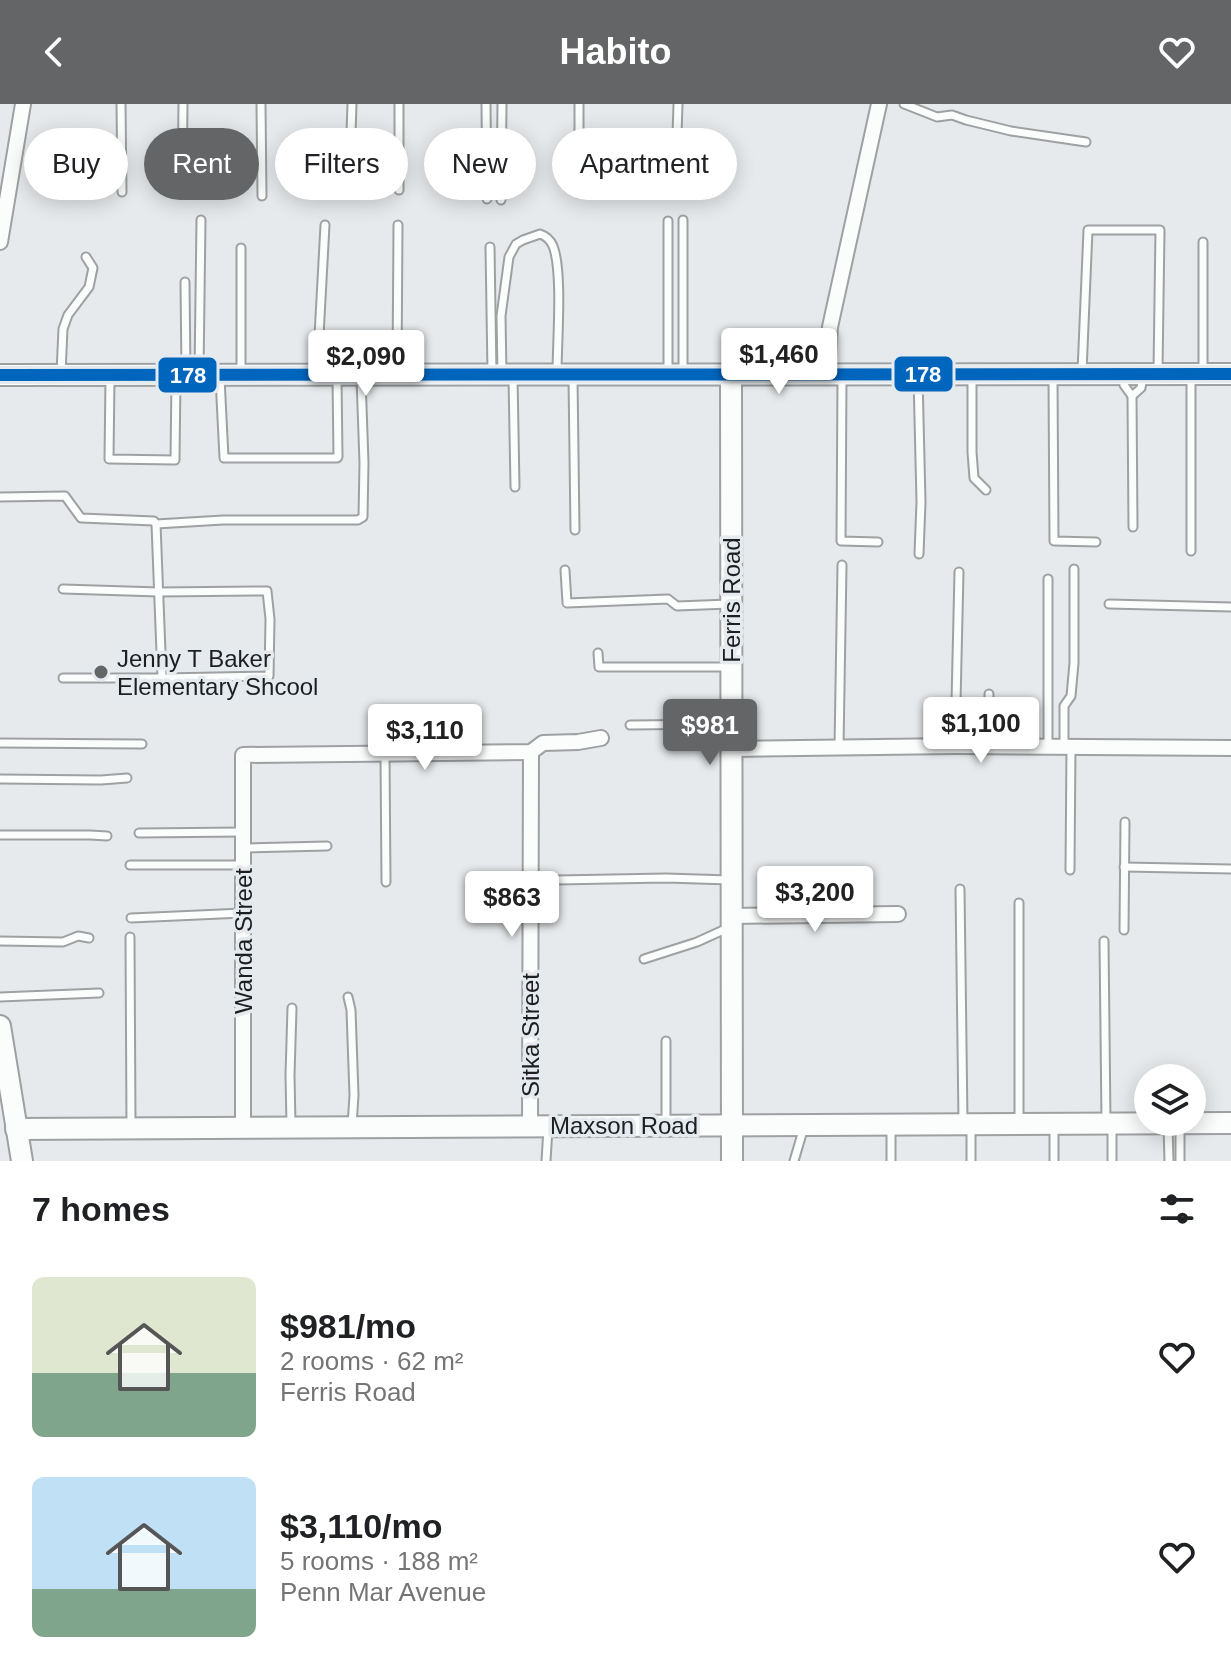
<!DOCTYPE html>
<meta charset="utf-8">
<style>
:root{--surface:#fff;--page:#f2f2f2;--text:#202124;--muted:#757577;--accent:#646567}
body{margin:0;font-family:Arial,sans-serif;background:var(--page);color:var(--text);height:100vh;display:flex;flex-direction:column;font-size:30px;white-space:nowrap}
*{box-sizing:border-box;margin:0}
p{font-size:26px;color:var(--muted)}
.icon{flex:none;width:44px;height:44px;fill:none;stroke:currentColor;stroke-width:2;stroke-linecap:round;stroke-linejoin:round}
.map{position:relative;height:1057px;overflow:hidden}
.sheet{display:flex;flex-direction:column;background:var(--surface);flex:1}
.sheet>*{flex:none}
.hud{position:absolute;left:24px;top:24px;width:800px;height:72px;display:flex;gap:16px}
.controls{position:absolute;left:1134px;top:960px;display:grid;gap:16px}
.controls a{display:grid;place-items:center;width:72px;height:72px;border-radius:50%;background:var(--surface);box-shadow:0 4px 20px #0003;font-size:40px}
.price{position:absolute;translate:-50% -68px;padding:0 18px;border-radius:8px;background:#fff;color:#222;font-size:26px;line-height:52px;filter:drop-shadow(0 2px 4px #0008)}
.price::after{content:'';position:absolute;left:50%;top:48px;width:24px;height:18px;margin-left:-12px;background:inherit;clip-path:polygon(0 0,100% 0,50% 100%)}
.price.current{background:var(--accent);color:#fff}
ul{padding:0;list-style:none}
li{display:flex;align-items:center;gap:24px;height:200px;padding:0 32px}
li span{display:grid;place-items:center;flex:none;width:224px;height:160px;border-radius:12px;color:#555}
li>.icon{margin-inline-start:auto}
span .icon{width:96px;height:96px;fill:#fffc;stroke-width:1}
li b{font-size:34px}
h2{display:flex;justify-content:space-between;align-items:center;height:96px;padding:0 32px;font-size:34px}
.pill{padding:0 28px;border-radius:36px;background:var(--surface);box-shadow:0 4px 20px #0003;font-size:28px;line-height:72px}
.pill.current{background:var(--accent);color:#fff}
header{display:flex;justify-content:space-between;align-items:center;height:104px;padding:0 32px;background:var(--accent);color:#fff;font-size:36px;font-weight:700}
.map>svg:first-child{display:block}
</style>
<header><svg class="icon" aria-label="back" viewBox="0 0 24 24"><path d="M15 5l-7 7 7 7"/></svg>Habito<svg class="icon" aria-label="heart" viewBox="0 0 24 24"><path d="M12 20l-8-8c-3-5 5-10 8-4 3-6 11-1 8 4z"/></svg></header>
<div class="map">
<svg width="1231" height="1057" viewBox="0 0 1231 1057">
<rect width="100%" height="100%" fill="#e7eaec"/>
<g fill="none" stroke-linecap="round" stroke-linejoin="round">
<defs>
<g id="lane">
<path d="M 121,0 L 122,88"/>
<path d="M 261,0 L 262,92"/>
<path d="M 399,0 L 399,86"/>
<path d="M 486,0 L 487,95"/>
<path d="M 579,0 L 579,89"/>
<path d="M 904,0 L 937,13 L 952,11 L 966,16 L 1011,27 L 1086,38"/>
<path d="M 351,29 L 352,0"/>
<path d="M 676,62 L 678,0"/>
<path d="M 182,90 L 183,0"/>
<path d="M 501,96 L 502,0"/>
<path d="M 490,143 L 492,269"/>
<path d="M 185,178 L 186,269"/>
<path d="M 1203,267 L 1203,138"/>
<path d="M 668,268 L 668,117"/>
<path d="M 1082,268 L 1088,126 L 1160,126 L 1158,267"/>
<path d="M 61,269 L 63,225 L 68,211 L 89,183 L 93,164 L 86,153"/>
<path d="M 199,269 L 201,116"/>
<path d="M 317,269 L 325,121"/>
<path d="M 397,269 L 398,121"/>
<path d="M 502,269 L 501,212 L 509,153 L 516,140 L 523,136 L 540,130 C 546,132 550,135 553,142 C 563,167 557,239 557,269"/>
<path d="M 241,270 L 241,144"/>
<path d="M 683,270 L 683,116"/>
<path d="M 1123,271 L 1124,281 L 1132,292 L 1141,284 L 1143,272"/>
<path d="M 842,272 L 841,437 L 878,438"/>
<path d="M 918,272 L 921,398 L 919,450"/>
<path d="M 972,272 L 972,348 L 974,374 L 986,386"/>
<path d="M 1053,272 L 1054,437 L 1096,438"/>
<path d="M 513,273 L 515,383"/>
<path d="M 573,273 L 575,426"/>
<path d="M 110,274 L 109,355 L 175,356 L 176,273"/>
<path d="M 220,274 L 224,354 L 337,354 L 338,353 L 337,273"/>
<path d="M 1132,292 L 1133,423"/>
<path d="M 0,393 L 65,392 L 81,414 L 154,417 L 156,420 L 162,574 L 63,574"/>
<path d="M 156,420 L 223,416 L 358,416 L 363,413 L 364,359 L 361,274"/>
<path d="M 1191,447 L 1191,272"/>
<path d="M 565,466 L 567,499 L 668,495 L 677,502 L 729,500"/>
<path d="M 63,485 L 159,488 L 267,487 L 270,515 L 269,572 L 162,574"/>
<path d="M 1109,500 L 1231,503"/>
<path d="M 598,549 L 599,563 L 729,563"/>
<path d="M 630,621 L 729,620"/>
<path d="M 0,639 L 142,640"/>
<path d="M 955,642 L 959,468"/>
<path d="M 988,642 L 989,590"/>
<path d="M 1048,642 L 1048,475"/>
<path d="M 1064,643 L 1064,602 L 1071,592 L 1074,559 L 1074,465"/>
<path d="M 839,644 L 842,461"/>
<path d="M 385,650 L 386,778"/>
<path d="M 0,675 L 101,676 L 127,674"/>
<path d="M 139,729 L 243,728"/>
<path d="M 0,731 L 90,731 L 107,732"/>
<path d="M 243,744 L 327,742"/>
<path d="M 130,761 L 243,761"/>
<path d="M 1124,763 L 1231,765"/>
<path d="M 1070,766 L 1071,643"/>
<path d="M 557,776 L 666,774 L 730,776"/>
<path d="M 960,785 L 963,1018"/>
<path d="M 131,814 L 243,809"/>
<path d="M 1124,826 L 1125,718"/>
<path d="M 130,833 L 131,1022"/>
<path d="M 0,837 L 63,838 L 78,832 L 89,834"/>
<path d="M 1104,837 L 1106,1017"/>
<path d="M 644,855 L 697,838 L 730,823"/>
<path d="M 0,893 L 99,889"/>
<path d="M 348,893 L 351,906 L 354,991 L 352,1022"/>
<path d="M 1019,1017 L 1019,799"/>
<path d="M 666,1019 L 666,937"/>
<path d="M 291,1021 L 290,971 L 292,904"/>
<path d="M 1168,1021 L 1169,1057"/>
<path d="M 1180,1021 L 1180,1057"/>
<path d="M 891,1022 L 891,1057"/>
<path d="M 546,1057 L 548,1024"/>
<path d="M 794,1057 L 804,1023"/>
<path d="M 971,1057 L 971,1022"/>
<path d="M 1054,1057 L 1054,1022"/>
<path d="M 1112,1057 L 1112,1021"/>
</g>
<g id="street">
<path d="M 0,138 L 23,0"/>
<path d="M 827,270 L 830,223 L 879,0"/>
<path d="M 732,645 L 955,642 L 1231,644"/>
<path d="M 732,812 L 898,810"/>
<path d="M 530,1022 L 531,648"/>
<path d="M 243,1023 L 243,651 L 531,648 L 543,639 L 578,638 L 601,634"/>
</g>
<g id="secondary">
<path d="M 731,270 L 732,1057"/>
<path d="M 0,271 L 1231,270"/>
<path d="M 0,922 L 22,1057"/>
<path d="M 16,1025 L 1231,1019"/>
</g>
</defs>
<use href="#lane" stroke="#9ea0a2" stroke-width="11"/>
<use href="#street" stroke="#9ea0a2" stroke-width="18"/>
<use href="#secondary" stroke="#9ea0a2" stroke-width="24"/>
<use href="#lane" stroke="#fbfcfc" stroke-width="7"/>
<use href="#street" stroke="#fbfcfc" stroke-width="14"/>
<use href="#secondary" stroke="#fbfcfc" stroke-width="20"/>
<defs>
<path id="bus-1" d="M 0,271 L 1231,270"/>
</defs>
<use href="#bus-1" stroke="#e5eaee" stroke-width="18"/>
<use href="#bus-1" stroke="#0065bd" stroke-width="12"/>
</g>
<circle fill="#646567" stroke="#e5eaee" stroke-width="3" cx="101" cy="568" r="8"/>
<g text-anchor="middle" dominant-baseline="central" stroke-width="7" stroke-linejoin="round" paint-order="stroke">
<g font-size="24" fill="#1d1e20" stroke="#e5eaee">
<text transform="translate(731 496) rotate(-90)">Ferris Road</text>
<text transform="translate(243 837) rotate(-90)">Wanda Street</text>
<text transform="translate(530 931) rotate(-90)">Sitka Street</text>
<text x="624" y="1021">Maxson Road</text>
</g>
<g font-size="24" fill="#1d1e20" stroke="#e5eaee" text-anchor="start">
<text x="117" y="554">Jenny T Baker<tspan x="117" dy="28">Elementary Shcool</tspan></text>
</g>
</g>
<g stroke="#e5eaee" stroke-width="3">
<rect x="893" y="251" width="61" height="38" rx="8" fill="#0065bd"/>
<rect x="157" y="252" width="61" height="38" rx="8" fill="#0065bd"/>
</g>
<g font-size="22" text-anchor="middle" font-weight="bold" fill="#fff">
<text x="923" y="278">178</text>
<text x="188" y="279">178</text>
</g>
</svg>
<div class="controls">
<a><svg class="icon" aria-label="layers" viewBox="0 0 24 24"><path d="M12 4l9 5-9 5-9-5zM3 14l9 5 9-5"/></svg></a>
</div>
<b class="price" style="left:779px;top:292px">$1,460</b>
<b class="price" style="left:366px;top:294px">$2,090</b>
<b class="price" style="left:981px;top:661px">$1,100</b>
<b class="price current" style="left:710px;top:663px">$981</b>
<b class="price" style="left:425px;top:668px">$3,110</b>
<b class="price" style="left:815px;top:830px">$3,200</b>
<b class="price" style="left:512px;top:835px">$863</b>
<div class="hud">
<a class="pill">Buy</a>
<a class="pill current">Rent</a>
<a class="pill">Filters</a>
<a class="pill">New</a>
<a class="pill">Apartment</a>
</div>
</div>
<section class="sheet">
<h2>7 homes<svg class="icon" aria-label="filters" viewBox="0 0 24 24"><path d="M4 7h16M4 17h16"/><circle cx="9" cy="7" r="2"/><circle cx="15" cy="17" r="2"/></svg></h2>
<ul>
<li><span style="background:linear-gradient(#dfe7d0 60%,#7fa58c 0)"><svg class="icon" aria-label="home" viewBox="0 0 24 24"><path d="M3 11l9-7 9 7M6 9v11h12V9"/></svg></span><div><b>$981/mo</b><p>2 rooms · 62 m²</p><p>Ferris Road</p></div><svg class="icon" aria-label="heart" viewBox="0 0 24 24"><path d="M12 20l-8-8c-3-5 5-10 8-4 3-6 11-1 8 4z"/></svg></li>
<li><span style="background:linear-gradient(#bfe0f5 70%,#7fa58c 0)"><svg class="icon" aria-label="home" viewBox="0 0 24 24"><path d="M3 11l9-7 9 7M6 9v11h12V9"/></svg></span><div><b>$3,110/mo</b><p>5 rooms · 188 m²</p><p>Penn Mar Avenue</p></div><svg class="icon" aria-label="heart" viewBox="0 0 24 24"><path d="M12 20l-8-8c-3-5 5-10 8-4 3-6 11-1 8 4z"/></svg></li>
</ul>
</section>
